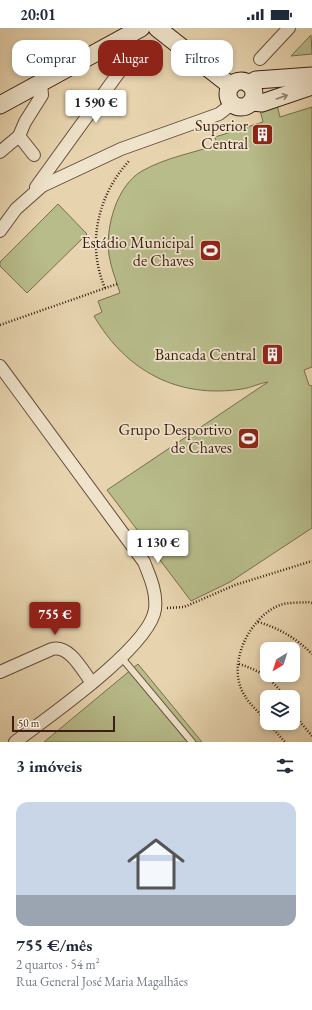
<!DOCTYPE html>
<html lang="pt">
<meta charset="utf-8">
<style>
:root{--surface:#fff;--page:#f2f2f3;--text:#1f2937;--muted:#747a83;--accent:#8f2418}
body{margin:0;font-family:"EB Garamond",serif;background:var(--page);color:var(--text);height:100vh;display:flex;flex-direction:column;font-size:15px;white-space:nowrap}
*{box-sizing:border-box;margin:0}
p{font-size:13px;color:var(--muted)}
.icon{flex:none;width:22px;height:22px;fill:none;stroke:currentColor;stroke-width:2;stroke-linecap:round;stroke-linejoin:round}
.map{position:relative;height:714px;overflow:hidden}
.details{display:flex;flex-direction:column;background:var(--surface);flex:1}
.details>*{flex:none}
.hud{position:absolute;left:12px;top:12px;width:288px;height:36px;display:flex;gap:8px}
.needle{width:26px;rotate:218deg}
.tools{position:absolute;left:260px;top:614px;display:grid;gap:8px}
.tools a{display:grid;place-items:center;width:40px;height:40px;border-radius:8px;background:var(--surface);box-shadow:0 2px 6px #0003;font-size:20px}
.scale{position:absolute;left:12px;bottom:10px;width:103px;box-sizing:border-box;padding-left:4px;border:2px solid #3b1f14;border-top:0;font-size:11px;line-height:14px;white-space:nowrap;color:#3b1f14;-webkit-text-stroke:3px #efe3cb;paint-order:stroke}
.price{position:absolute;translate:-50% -34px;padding:0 9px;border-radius:4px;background:#fff;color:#222;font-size:13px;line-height:26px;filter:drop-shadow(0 1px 2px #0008)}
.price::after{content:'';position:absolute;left:50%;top:24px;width:12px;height:9px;margin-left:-6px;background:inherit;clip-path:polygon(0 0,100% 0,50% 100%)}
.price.selected{background:var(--accent);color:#fff}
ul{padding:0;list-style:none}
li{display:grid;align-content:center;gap:8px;height:212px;padding:0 16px}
li span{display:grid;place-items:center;height:124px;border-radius:12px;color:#555}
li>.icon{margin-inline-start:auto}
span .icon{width:72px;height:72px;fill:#fffc;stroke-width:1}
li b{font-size:17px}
h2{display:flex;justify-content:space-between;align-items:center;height:48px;padding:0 16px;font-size:17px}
.pill{padding:0 14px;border-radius:12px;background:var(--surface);box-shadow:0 2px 6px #0003;font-size:14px;line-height:36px}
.pill.selected{background:var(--accent);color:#fff}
.status{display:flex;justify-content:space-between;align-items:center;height:28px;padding:0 20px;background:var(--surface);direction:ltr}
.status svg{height:11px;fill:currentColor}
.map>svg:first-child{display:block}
</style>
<div class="status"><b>20:01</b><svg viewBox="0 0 49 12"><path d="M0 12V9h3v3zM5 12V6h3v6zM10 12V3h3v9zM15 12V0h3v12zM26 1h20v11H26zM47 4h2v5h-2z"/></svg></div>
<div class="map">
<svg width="312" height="714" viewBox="0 0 312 714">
<rect width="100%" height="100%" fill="#e7d4af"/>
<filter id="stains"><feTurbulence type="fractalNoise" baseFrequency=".005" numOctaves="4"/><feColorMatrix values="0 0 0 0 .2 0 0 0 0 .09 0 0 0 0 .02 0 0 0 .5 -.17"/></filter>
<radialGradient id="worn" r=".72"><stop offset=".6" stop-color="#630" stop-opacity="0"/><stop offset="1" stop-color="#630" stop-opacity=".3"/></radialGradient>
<g fill="#b7bc8a" stroke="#796e4f">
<path d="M 311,7 L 312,26 L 291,28 Z"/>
<path d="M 277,77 L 280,89 L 312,79 L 312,339 L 304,342 L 309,357 L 312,358 L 312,500 L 230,554 L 191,573 L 107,462 L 268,354 C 259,355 251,360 242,361 C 178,371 126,343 94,288 L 102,284 L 98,273 L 120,265 C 116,252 111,240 109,227 C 105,199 117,157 142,143 C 165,130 192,125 217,117 L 215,109 L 263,94 L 260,82 Z"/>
<path d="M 58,176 L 87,206 L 27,265 L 0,238 L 0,234 Z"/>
<path d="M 138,636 L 202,714 L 44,714 Z"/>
</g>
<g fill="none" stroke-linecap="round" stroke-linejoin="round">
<defs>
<path id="lane" d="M 121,629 L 192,714"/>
<g id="street">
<path d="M 260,31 L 289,0"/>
<path d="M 19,108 L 34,127"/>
<path d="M 0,124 L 19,108 L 25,94 L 42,67 L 41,55"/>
<path d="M 36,159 L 125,36 L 133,4"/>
<path d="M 0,203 L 16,181 L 42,158 L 121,121 L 219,86 L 232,76"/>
<path d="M 0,338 L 144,534 C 150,549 157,564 155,581 C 151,618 47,690 15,714"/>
<path d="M 0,644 L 52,621 C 70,617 82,642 92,655"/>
</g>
<g id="secondary">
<path d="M 157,0 L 231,58"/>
<circle cx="241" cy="66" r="13"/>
<path d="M 249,56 L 256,52 L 312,48"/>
<path d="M 251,74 L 262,75 L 312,58"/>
<path d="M 0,77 L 141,0"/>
</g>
</defs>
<use href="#lane" stroke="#664c3b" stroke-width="8"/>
<use href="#street" stroke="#664c3b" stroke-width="14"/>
<use href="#secondary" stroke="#3b1f14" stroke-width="19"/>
<g stroke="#3b1f14" stroke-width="2.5" stroke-dasharray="1 2" stroke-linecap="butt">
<path d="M 105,260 C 86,216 98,166 130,132"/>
<path d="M 0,297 L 117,256"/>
<path d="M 167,580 L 184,579 L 235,557 L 312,533"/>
<path d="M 258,594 C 279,600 296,610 312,626"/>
<path d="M 239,636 C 261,643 271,650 285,669"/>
<path d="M 293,680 L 301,695 L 312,708"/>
<path d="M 267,693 C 260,685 250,677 245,668 C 225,638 249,589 280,577 C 288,574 299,575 308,574 L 312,575"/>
<path d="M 268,695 L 285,714"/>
</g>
<use href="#lane" stroke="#efe3cb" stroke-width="6"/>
<use href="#street" stroke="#efe3cb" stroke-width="12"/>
<use href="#secondary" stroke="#efe3cb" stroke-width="17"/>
</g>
<defs><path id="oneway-shaft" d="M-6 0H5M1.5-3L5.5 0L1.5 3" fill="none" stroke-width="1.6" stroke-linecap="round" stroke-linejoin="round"/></defs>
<use stroke="#958170" href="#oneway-shaft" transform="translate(282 69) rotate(-19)"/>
<defs>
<symbol id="building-square" viewBox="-11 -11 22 22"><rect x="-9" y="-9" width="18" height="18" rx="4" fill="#8f2418" stroke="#efe3cb"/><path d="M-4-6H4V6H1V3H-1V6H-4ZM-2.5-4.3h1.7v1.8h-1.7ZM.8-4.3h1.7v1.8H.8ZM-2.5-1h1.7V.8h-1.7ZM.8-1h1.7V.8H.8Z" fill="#fff"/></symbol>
<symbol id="stadium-square" viewBox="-11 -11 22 22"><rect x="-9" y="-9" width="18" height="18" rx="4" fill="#8f2418" stroke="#efe3cb"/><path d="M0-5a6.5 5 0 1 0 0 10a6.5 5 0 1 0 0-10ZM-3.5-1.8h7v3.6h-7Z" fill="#fff"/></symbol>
</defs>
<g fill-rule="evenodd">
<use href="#building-square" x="250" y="94" width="25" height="25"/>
<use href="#stadium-square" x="198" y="210" width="25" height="25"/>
<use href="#building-square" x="260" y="314" width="25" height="25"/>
<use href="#stadium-square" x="236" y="398" width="25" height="25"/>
</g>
<g text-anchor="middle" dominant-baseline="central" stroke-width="3.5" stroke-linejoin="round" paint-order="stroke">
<g font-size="16" fill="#3b1f14" stroke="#efe3cb" text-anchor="end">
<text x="248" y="97">Superior<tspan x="248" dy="18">Central</tspan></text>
<text x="194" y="214">Estádio Municipal<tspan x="194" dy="18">de Chaves</tspan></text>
<text x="256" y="326">Bancada Central</text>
<text x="232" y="401">Grupo Desportivo<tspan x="232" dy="18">de Chaves</tspan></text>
</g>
</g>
<rect width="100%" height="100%" filter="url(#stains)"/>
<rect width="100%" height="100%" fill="url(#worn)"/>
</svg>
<div class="tools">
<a><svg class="needle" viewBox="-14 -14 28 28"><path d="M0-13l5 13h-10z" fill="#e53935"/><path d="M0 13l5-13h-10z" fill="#747a83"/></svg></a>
<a><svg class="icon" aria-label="layers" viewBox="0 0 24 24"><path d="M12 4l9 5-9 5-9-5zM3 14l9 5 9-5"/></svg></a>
</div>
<div class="scale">50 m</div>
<b class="price" style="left:96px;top:96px">1 590 €</b>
<b class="price" style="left:158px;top:536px">1 130 €</b>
<b class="price selected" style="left:55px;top:608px">755 €</b>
<div class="hud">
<a class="pill">Comprar</a>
<a class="pill selected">Alugar</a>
<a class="pill">Filtros</a>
</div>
</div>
<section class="details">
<h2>3 imóveis<svg class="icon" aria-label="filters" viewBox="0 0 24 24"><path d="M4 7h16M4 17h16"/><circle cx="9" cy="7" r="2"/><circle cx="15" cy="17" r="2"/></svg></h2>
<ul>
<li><span style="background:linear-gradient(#c9d6e8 75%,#9aa5b1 0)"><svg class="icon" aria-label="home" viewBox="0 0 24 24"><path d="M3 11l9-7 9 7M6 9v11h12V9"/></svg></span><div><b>755 €/mês</b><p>2 quartos · 54 m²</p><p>Rua General José Maria Magalhães</p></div></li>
</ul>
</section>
